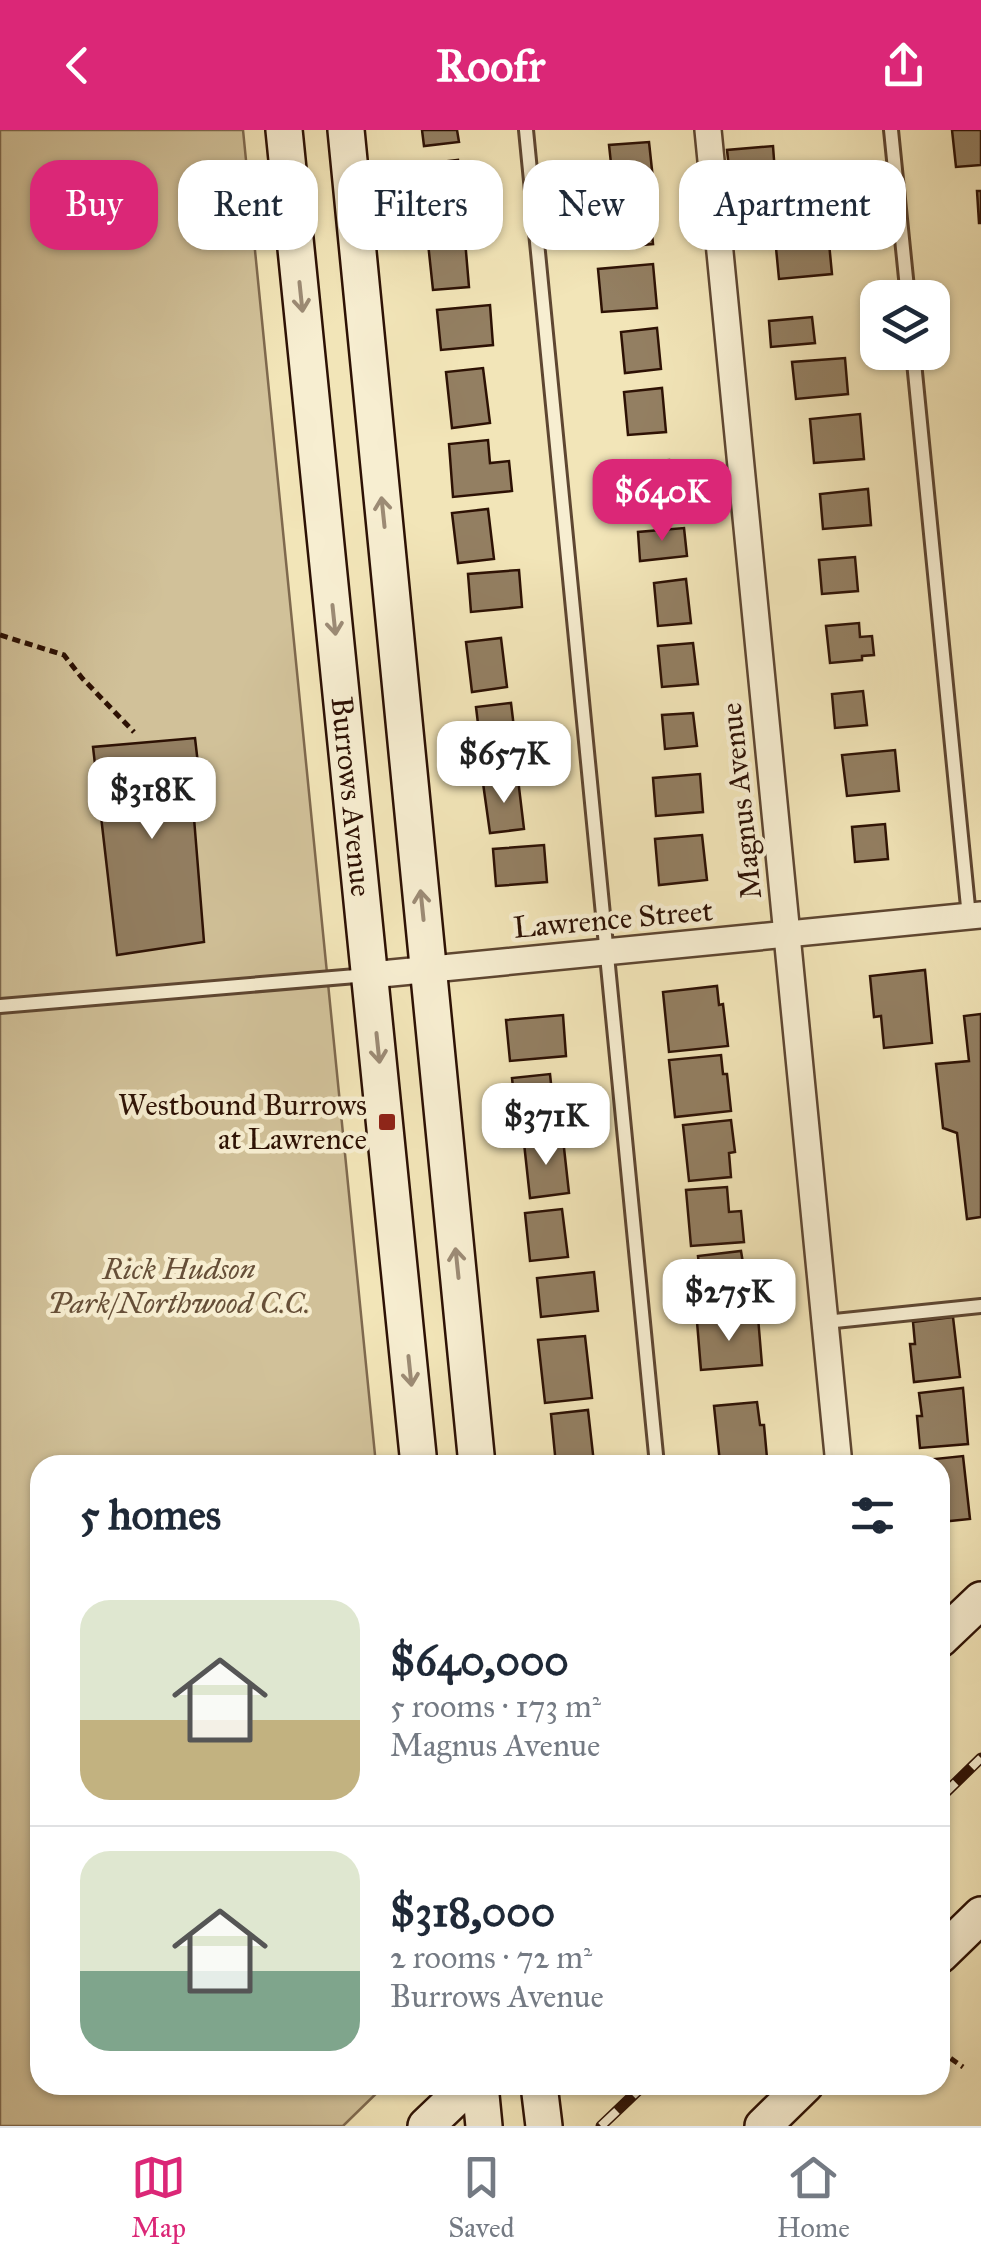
<!DOCTYPE html>
<meta charset="utf-8">
<style>
:root{--surface:#fff;--page:#f2f2f3;--text:#1f2937;--muted:#747a83;--line:#e0e1e3;--accent:#db2777}
body{margin:0;font-family:"IM FELL Great Primer",serif;background:var(--page);color:var(--text);height:100vh;display:flex;flex-direction:column;font-size:38px;white-space:nowrap}
*{box-sizing:border-box;margin:0}
p{font-size:32px;color:var(--muted)}
.icon{flex:none;width:55px;height:55px;fill:none;stroke:currentColor;stroke-width:2;stroke-linecap:round;stroke-linejoin:round}
.map{position:relative;flex:1;overflow:hidden}
.side{position:absolute;left:30px;top:1325px;width:920px;height:640px;display:flex;flex-direction:column;background:var(--surface);border-radius:30px;box-shadow:0 2px 8px #0004}
.side>*{flex:none}
.hud{position:absolute;left:30px;top:30px;width:922px;height:90px;display:flex;gap:20px}
.buttons{position:absolute;left:860px;top:150px;display:grid;gap:20px}
.buttons a{display:grid;place-items:center;width:90px;height:90px;border-radius:20px;background:var(--surface);box-shadow:0 2px 8px #0004;font-size:50px}
.price{position:absolute;translate:-50% -85px;padding:0 22px;border-radius:20px;background:#fff;color:#222;font-size:32px;line-height:65px;filter:drop-shadow(0 2px 5px #0008)}
.price::after{content:'';position:absolute;left:50%;top:60px;width:30px;height:22px;margin-left:-15px;background:inherit;clip-path:polygon(0 0,100% 0,50% 100%)}
.price.current{background:var(--accent);color:#fff}
ul{padding:0;list-style:none}
li{display:flex;align-items:center;gap:30px;height:250px;padding:0 50px}
li+li{border-top:2px solid var(--line)}
li span{display:grid;place-items:center;flex:none;width:280px;height:200px;border-radius:30px;color:#555}
li>.icon{margin-inline-start:auto}
span .icon{width:120px;height:120px;fill:#fffc;stroke-width:1}
li b{font-size:42px}
h2{display:flex;justify-content:space-between;align-items:center;height:120px;padding:0 50px;font-size:42px}
.chip{padding:0 35px;border-radius:30px;background:var(--surface);box-shadow:0 2px 8px #0004;font-size:35px;line-height:90px}
.chip.current{background:var(--accent);color:#fff}
header{display:flex;justify-content:space-between;align-items:center;height:130px;padding:0 50px;background:var(--accent);color:#fff;font-size:45px;font-weight:700}
.menu{display:flex;justify-content:space-around;align-items:center;height:140px;border-top:2px solid var(--line);background:var(--surface);font-size:28px;color:var(--muted)}
.menu a{display:grid;justify-items:center;gap:5px}
.menu .current{color:var(--accent)}
.map>svg:first-child{display:block}
</style>
<header><svg class="icon" aria-label="back" viewBox="0 0 24 24"><path d="M15 5l-7 7 7 7"/></svg>Roofr<svg class="icon" aria-label="share" viewBox="0 0 24 24"><path d="M12 15V3M7 8l5-5 5 5M5 13v7h14v-7"/></svg></header>
<div class="map">
<svg width="981" height="1996" viewBox="0 0 981 1996">
<rect width="100%" height="100%" fill="#f2e5b8"/>
<filter id="stains"><feTurbulence type="fractalNoise" baseFrequency=".002" numOctaves="4"/><feColorMatrix values="0 0 0 0 .2 0 0 0 0 .09 0 0 0 0 .02 0 0 0 .5 -.17"/></filter>
<radialGradient id="worn" r=".72"><stop offset=".6" stop-color="#630" stop-opacity="0"/><stop offset="1" stop-color="#630" stop-opacity=".3"/></radialGradient>
<path fill="#d1c199" stroke="#7f694e" stroke-width="2.5" d="M 0,0 L 243,0 L 376,1335 L 40,1335 L 40,1955 L 385,1955 L 343,1996 L 0,1996 Z"/>
<g fill="#937f62" stroke="#2d1104" stroke-width="2.5">
<path d="M 422,0 L 457,0 L 459,12 L 424,16 Z"/>
<path d="M 952,0 L 981,0 L 981,35 L 956,37 Z"/>
<path d="M 649,12 L 653,49 L 613,52 L 609,15 Z"/>
<path d="M 773,16 L 775,43 L 730,47 L 727,20 Z"/>
<path d="M 458,30 L 465,80 L 430,84 L 423,34 Z"/>
<path d="M 828,41 L 830,65 L 782,69 L 780,45 Z"/>
<path d="M 977,61 L 981,61 L 981,93 L 979,93 Z"/>
<path d="M 649,72 L 653,114 L 607,118 L 603,76 Z"/>
<path d="M 826,81 L 829,105 L 780,110 L 778,85 Z"/>
<path d="M 465,110 L 469,157 L 433,160 L 428,113 Z"/>
<path d="M 829,113 L 832,144 L 779,149 L 776,118 Z"/>
<path d="M 653,134 L 657,178 L 602,182 L 598,139 Z"/>
<path d="M 490,175 L 493,215 L 441,220 L 437,180 Z"/>
<path d="M 812,187 L 815,213 L 771,217 L 769,191 Z"/>
<path d="M 657,198 L 661,239 L 625,243 L 621,202 Z"/>
<path d="M 845,228 L 848,264 L 796,269 L 792,232 Z"/>
<path d="M 483,238 L 490,293 L 452,298 L 446,242 Z"/>
<path d="M 662,258 L 666,302 L 628,305 L 624,262 Z"/>
<path d="M 860,284 L 864,329 L 814,333 L 810,289 Z"/>
<path d="M 488,310 L 490,333 L 509,331 L 512,361 L 453,367 L 449,314 Z"/>
<path d="M 669,330 L 672,366 L 636,369 L 633,333 Z"/>
<path d="M 868,359 L 871,395 L 823,399 L 820,364 Z"/>
<path d="M 488,379 L 494,429 L 458,433 L 452,383 Z"/>
<path d="M 684,398 L 687,426 L 640,431 L 638,402 Z"/>
<path d="M 855,427 L 858,461 L 822,464 L 819,430 Z"/>
<path d="M 519,440 L 522,477 L 471,482 L 468,444 Z"/>
<path d="M 686,449 L 691,493 L 658,496 L 654,453 Z"/>
<path d="M 859,493 L 860,507 L 872,506 L 874,525 L 862,526 L 862,530 L 830,533 L 826,496 Z"/>
<path d="M 501,508 L 507,557 L 472,562 L 466,512 Z"/>
<path d="M 693,513 L 698,554 L 662,557 L 658,516 Z"/>
<path d="M 863,561 L 867,595 L 835,598 L 832,564 Z"/>
<path d="M 511,573 L 517,623 L 482,627 L 476,577 Z"/>
<path d="M 693,583 L 697,616 L 665,619 L 662,585 Z"/>
<path d="M 195,608 L 204,686 L 194,688 L 204,812 L 117,825 L 93,617 Z"/>
<path d="M 895,620 L 899,661 L 847,666 L 842,625 Z"/>
<path d="M 700,644 L 703,682 L 656,686 L 653,648 Z"/>
<path d="M 518,649 L 524,699 L 490,703 L 483,653 Z"/>
<path d="M 885,694 L 888,729 L 855,732 L 852,697 Z"/>
<path d="M 702,705 L 707,750 L 659,755 L 655,709 Z"/>
<path d="M 544,715 L 547,752 L 496,756 L 493,719 Z"/>
<path d="M 925,840 L 932,913 L 884,918 L 881,886 L 874,887 L 870,846 Z"/>
<path d="M 717,856 L 719,875 L 723,874 L 728,916 L 669,922 L 663,862 Z"/>
<path d="M 981,884 L 981,1087 L 967,1089 L 957,1003 L 943,998 L 936,934 L 969,931 L 964,886 Z"/>
<path d="M 563,885 L 566,926 L 510,931 L 506,890 Z"/>
<path d="M 721,925 L 723,944 L 727,944 L 731,981 L 675,987 L 669,930 Z"/>
<path d="M 550,944 L 555,992 L 517,996 L 512,948 Z"/>
<path d="M 731,990 L 735,1022 L 729,1023 L 731,1047 L 689,1051 L 683,995 Z"/>
<path d="M 563,1009 L 569,1063 L 530,1068 L 524,1013 Z"/>
<path d="M 727,1057 L 729,1082 L 741,1081 L 744,1112 L 691,1116 L 686,1060 Z"/>
<path d="M 562,1079 L 568,1127 L 530,1131 L 525,1083 Z"/>
<path d="M 741,1121 L 750,1175 L 704,1180 L 698,1126 Z"/>
<path d="M 594,1142 L 598,1181 L 541,1187 L 537,1148 Z"/>
<path d="M 758,1187 L 762,1235 L 701,1240 L 697,1192 Z"/>
<path d="M 953,1187 L 960,1247 L 914,1252 L 910,1214 L 915,1214 L 913,1192 Z"/>
<path d="M 585,1206 L 592,1268 L 545,1273 L 538,1210 Z"/>
<path d="M 963,1258 L 968,1314 L 920,1318 L 917,1286 L 922,1286 L 919,1263 Z"/>
<path d="M 757,1272 L 760,1295 L 764,1295 L 767,1328 L 720,1333 L 714,1276 Z"/>
<path d="M 588,1280 L 594,1333 L 556,1335 L 551,1284 Z"/>
<path d="M 963,1326 L 970,1389 L 940,1392 L 940,1335 L 926,1335 L 925,1330 Z"/>
</g>
<g fill="none" stroke-linecap="round" stroke-linejoin="round">
<defs>
<g id="lane">
<path d="M 526,0 L 657,1335"/>
<path d="M 891,0 L 908,168"/>
<path d="M 913,222 L 969,787"/>
<path d="M 0,876 L 368,845"/>
<path d="M 825,1192 L 981,1176"/>
</g>
<g id="street">
<path d="M 708,0 L 839,1335"/>
<path d="M 371,845 L 981,785"/>
</g>
<g id="secondary">
<path id="s1" d="M 284,0 L 419,1335"/>
<path d="M 346,0 L 477,1335"/>
<path d="M 940,1509 L 981,1470"/>
<path d="M 940,1825 L 981,1785"/>
<path d="M 480,1955 L 484,1996"/>
<path d="M 539,1955 L 544,1996"/>
<path d="M 426,1996 L 469,1955"/>
<path d="M 763,1996 L 805,1955"/>
</g>
</defs>
<use href="#lane" stroke="#5e4631" stroke-width="18"/>
<use href="#street" stroke="#5e4631" stroke-width="30"/>
<use href="#secondary" stroke="#2d1104" stroke-width="40"/>
<g stroke="#2d1104" stroke-width="5" stroke-dasharray="8 5" stroke-linecap="butt">
<path d="M 0,505 L 64,525 L 82,548 L 134,602"/>
<path d="M 940,1921 L 963,1937"/>
</g>
<use href="#lane" stroke="#f7eed1" stroke-width="12"/>
<use href="#street" stroke="#f7eed1" stroke-width="25"/>
<use href="#secondary" stroke="#f7eed1" stroke-width="35"/>
<defs>
<g id="rail">
<path d="M 940,1668 L 981,1628"/>
<path d="M 601,1996 L 644,1955"/>
</g>
</defs>
<use href="#rail" stroke="#2d1104" stroke-width="11"/>
<use href="#rail" stroke="#f7eed1" stroke-width="8" stroke-dasharray="22" stroke-linecap="butt"/>
</g>
<defs><path id="oneway-shaft" d="M-6 0H5M1.5-3L5.5 0L1.5 3" fill="none" stroke-width="1.6" stroke-linecap="round" stroke-linejoin="round" transform="scale(2.5)"/></defs>
<g stroke="#9c8b75">
<use href="#oneway-shaft" transform="translate(301 167) rotate(84)"/>
<use href="#oneway-shaft" transform="translate(383 382) rotate(-96)"/>
<use href="#oneway-shaft" transform="translate(334 490) rotate(84)"/>
<use href="#oneway-shaft" transform="translate(422 775) rotate(-96)"/>
<use href="#oneway-shaft" transform="translate(378 918) rotate(84)"/>
<use href="#oneway-shaft" transform="translate(457 1133) rotate(-96)"/>
<use href="#oneway-shaft" transform="translate(410 1241) rotate(84)"/>
</g>
<rect fill="#8f2418" stroke="#f7eed1" stroke-width="4" x="377" y="982" width="20" height="20" rx="5"/>
<g text-anchor="middle" dominant-baseline="central" stroke-width="9" stroke-linejoin="round" paint-order="stroke">
<g font-size="30" fill="#2d1104" stroke="#f7eed1">
<text stroke="none"><textPath href="#s1" startOffset="670">Burrows Avenue</textPath></text>
<text transform="translate(741 671) rotate(-96)">Magnus Avenue</text>
<text transform="translate(613 789) rotate(-5)">Lawrence Street</text>
</g>
<g font-size="30" fill="#2d1104" stroke="#f7eed1" text-anchor="end">
<text x="367" y="975">Westbound Burrows<tspan x="367" dy="34">at Lawrence</tspan></text>
</g>
<g font-size="30" font-style="italic" fill="#664f38" stroke="#f7eed1">
<text x="179" y="1139">Rick Hudson<tspan x="179" dy="34">Park/Northwood C.C.</tspan></text>
</g>
</g>
<rect width="100%" height="100%" filter="url(#stains)"/>
<rect width="100%" height="100%" fill="url(#worn)"/>
</svg>
<div class="buttons">
<a><svg class="icon" aria-label="layers" viewBox="0 0 24 24"><path d="M12 4l9 5-9 5-9-5zM3 14l9 5 9-5"/></svg></a>
</div>
<b class="price current" style="left:662px;top:414px">$640K</b>
<b class="price" style="left:504px;top:676px">$657K</b>
<b class="price" style="left:152px;top:712px">$318K</b>
<b class="price" style="left:546px;top:1038px">$371K</b>
<b class="price" style="left:729px;top:1214px">$275K</b>
<div class="hud">
<a class="chip current">Buy</a>
<a class="chip">Rent</a>
<a class="chip">Filters</a>
<a class="chip">New</a>
<a class="chip">Apartment</a>
</div>
<section class="side">
<h2>5 homes<svg class="icon" aria-label="filters" viewBox="0 0 24 24"><path d="M4 7h16M4 17h16"/><circle cx="9" cy="7" r="2"/><circle cx="15" cy="17" r="2"/></svg></h2>
<ul>
<li><span style="background:linear-gradient(#dfe7d0 60%,#c2b280 0)"><svg class="icon" aria-label="home" viewBox="0 0 24 24"><path d="M3 11l9-7 9 7M6 9v11h12V9"/></svg></span><div><b>$640,000</b><p>5 rooms · 173 m²</p><p>Magnus Avenue</p></div></li>
<li><span style="background:linear-gradient(#dfe7d0 60%,#7fa58c 0)"><svg class="icon" aria-label="home" viewBox="0 0 24 24"><path d="M3 11l9-7 9 7M6 9v11h12V9"/></svg></span><div><b>$318,000</b><p>2 rooms · 72 m²</p><p>Burrows Avenue</p></div></li>
</ul>
</section>
</div>
<nav class="menu">
<a class="current"><svg class="icon" aria-label="map" viewBox="0 0 24 24"><path d="M3 6l6-2 6 2 6-2v14l-6 2-6-2-6 2zM9 4v14M15 6v14"/></svg>Map</a>
<a><svg class="icon" aria-label="saved" viewBox="0 0 24 24"><path d="M7 4h10v16l-5-4-5 4z"/></svg>Saved</a>
<a><svg class="icon" aria-label="home" viewBox="0 0 24 24"><path d="M3 11l9-7 9 7M6 9v11h12V9"/></svg>Home</a>
</nav>
